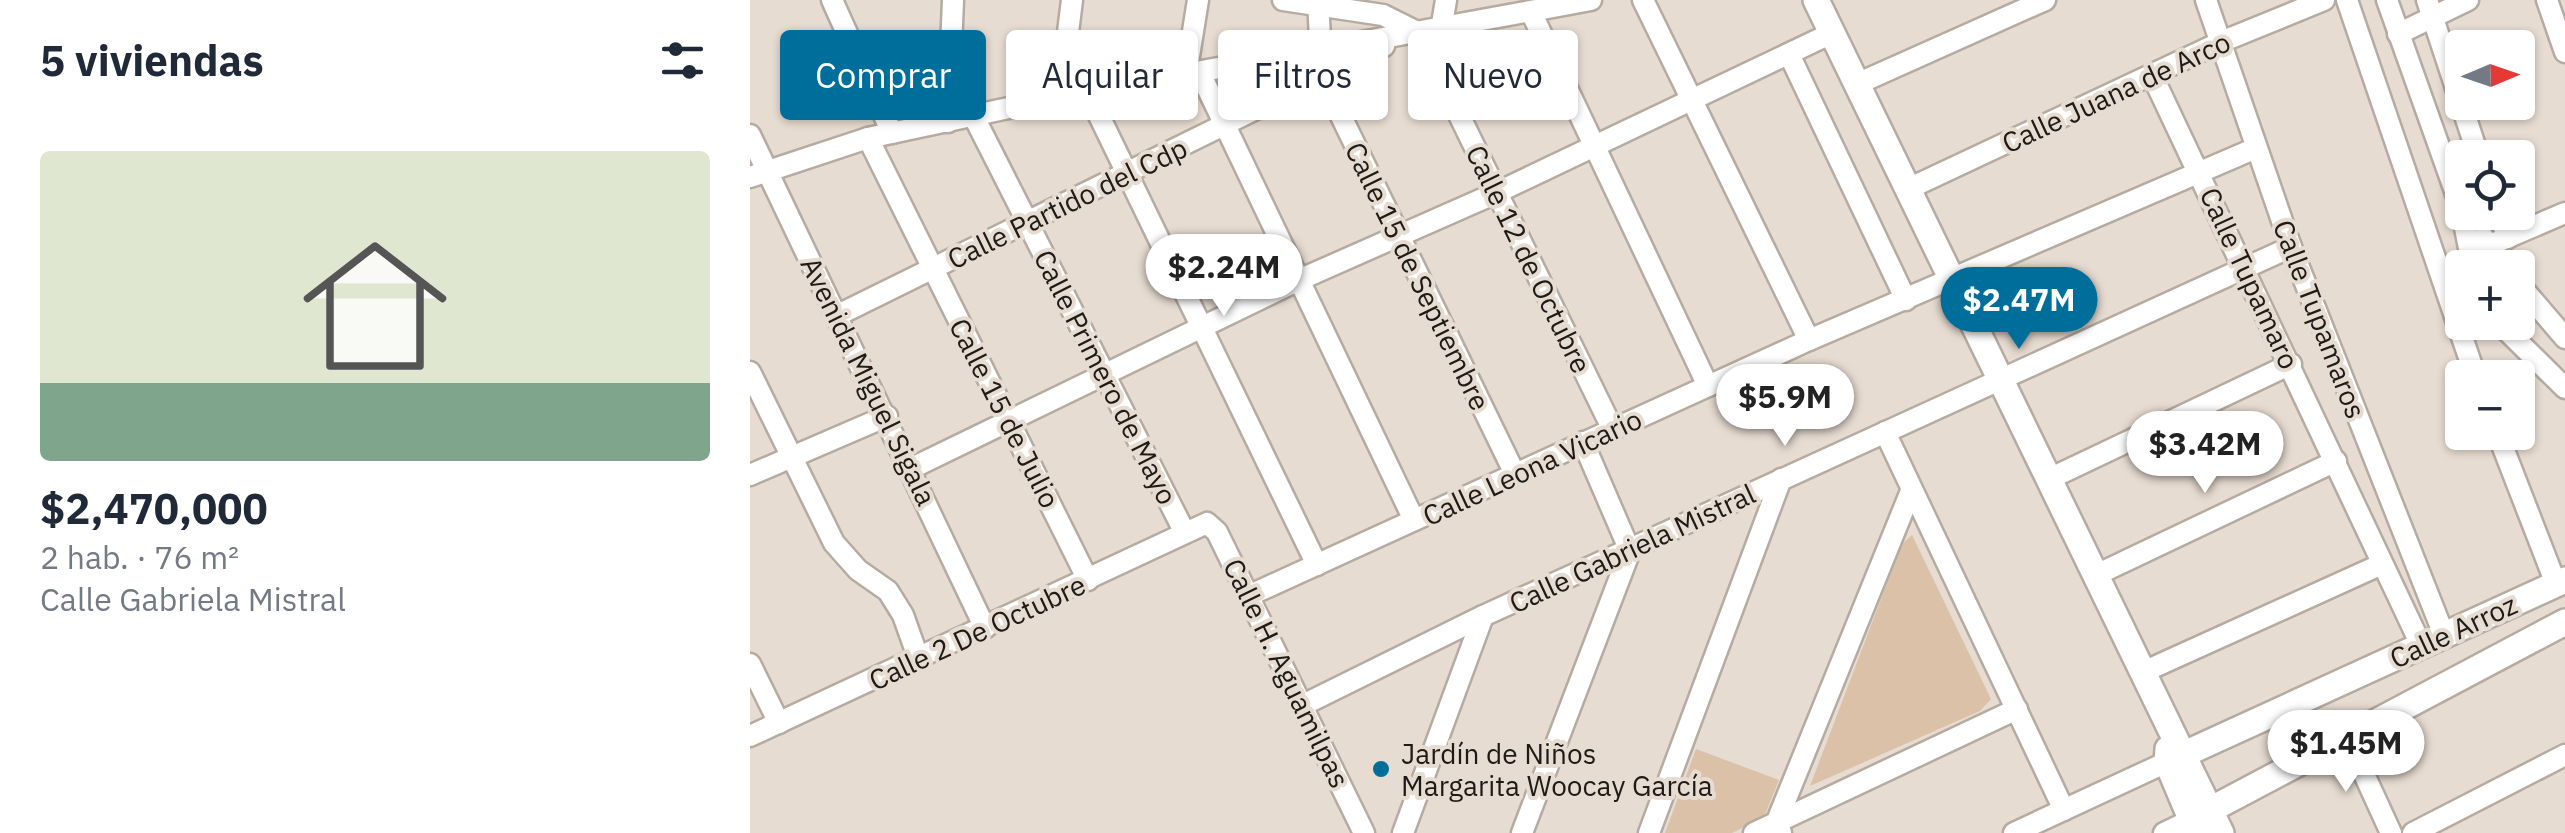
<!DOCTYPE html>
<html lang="es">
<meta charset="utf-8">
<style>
:root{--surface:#fff;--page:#f2f2f3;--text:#1f2937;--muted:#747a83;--accent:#006e9a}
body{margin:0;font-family:"IBM Plex Sans",sans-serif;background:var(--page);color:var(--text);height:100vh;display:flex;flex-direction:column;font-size:38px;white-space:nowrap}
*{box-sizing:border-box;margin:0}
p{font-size:32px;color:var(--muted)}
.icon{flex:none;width:55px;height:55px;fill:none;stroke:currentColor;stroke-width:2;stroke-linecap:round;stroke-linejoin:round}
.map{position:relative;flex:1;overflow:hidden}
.drawer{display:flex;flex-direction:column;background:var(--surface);width:750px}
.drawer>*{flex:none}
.hud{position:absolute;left:30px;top:30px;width:950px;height:90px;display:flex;gap:20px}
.needle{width:65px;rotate:88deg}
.tools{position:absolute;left:1695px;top:30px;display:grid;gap:20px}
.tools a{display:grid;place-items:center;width:90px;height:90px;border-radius:10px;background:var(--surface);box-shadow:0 2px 8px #0004;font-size:50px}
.price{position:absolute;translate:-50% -85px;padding:0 22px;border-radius:35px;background:#fff;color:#222;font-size:32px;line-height:65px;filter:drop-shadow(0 2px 5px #0008)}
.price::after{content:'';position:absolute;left:50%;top:60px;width:30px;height:22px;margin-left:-15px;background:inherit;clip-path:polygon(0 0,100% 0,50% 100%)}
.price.current{background:var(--accent);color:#fff}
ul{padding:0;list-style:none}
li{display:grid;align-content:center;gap:20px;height:530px;padding:0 40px}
li span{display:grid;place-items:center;height:310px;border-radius:10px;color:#555}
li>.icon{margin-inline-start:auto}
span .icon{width:180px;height:180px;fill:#fffc;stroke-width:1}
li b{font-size:42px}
h2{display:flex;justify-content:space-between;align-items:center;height:120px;padding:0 40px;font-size:42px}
.tag{padding:0 35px;border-radius:10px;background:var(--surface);box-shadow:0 2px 8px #0004;font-size:35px;line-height:90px}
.tag.current{background:var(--accent);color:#fff}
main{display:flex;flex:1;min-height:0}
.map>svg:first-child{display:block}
</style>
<main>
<section class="drawer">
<h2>5 viviendas<svg class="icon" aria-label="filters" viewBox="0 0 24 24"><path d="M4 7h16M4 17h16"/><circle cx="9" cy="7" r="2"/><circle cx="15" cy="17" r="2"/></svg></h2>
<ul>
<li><span style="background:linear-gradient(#dfe7d0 75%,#7fa58c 0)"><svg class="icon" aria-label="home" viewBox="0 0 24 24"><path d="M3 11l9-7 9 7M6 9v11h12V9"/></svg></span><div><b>$2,470,000</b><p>2 hab. · 76 m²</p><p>Calle Gabriela Mistral</p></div></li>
</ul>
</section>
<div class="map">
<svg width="1815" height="833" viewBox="0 0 1815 833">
<rect width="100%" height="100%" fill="#e7dcd1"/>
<g fill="#dbc1a8">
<path d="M 1162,535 L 1241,699 L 1230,711 L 1060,786 L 1152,544 Z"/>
<path d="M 946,749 L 1029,780 L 1014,817 L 982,833 L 915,833 Z"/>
</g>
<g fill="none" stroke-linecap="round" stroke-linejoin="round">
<defs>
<g id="minor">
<path d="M 82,0 L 142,133"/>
<path d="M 533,0 L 633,15 L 669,33 L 863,430"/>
<path d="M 568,0 L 572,77 L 765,474"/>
<path d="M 893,0 L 1059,340"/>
<path d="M 1456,0 L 1541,247 L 1694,635"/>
<path d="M 1597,0 L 1726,378"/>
<path d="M 1637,0 L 1711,208 L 1723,268"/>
<path d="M 1677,0 L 1729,158"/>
<path d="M 1797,0 L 1815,52"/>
<path d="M 782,14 L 958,386"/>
<path d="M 691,30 L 696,0"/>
<path d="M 1648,34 L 1718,0"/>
<path d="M 1039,54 L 1156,300"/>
<path d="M 450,73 L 664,520"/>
<path d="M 436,75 L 448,0"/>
<path d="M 1402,75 L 1671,645"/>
<path d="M 1107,84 L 1295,0"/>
<path d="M 338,93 L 567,565"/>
<path d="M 310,97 L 322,0"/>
<path d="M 224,117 L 434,531"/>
<path d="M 198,122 L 203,0"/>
<path d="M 0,135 L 235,628"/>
<path d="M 118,138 L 338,580"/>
<path d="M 0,177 L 118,138 L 310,97 L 841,0"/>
<path d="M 1160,188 L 1471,42 L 1574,0"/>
<path d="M 1748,212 L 1758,238"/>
<path d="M 1733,237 L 1756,268"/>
<path d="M 1721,253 L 1815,213"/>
<path d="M 1768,283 L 1815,338"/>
<path d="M 88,315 L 634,46"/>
<path d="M 1748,322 L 1815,388"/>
<path d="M 0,372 L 84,543 L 108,570 L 138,591 L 153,615 L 169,660"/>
<path d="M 1135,432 L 1314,810"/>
<path d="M 1747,432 L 1806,584"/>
<path d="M 162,468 L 551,279 L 746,193 L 1082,33"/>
<path d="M 0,475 L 137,416"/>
<path d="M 1299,479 L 1541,364"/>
<path d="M 1346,575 L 1586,461"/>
<path d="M 498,596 L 1059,340 L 1506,148"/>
<path d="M 0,664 L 29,723"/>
<path d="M 1391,673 L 1632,564"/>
<path d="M 553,705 L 733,616 L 1541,247"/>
<path d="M 0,736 L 457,523 L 467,532 L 614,833"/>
<path d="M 1597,737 L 1641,833"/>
<path d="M 653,833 L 733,616"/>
<path d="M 772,833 L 880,551 L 833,442"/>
<path d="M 899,833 L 1031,479"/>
<path d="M 1004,833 L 1267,709"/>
<path d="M 1031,833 L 1027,821 L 1161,491"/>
<path d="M 1264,833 L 1417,762"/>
<path d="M 1414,833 L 1441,820"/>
<path d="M 1663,833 L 1815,755"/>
</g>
<g id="major">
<path d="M 1066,0 L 1471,833"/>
<path d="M 1418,749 L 1417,762 L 1447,833"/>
<path d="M 1417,762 L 1815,580"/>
<path d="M 1441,820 L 1815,622"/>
</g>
</defs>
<use href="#minor" stroke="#b6aba0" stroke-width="25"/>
<use href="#major" stroke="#b6aba0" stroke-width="30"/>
<use href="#minor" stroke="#fff" stroke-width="20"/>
<use href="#major" stroke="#fff" stroke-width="25"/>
</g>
<circle fill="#006e9a" stroke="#e7dcd1" stroke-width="4" cx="631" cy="769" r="10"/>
<g text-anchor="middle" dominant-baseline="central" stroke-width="8" stroke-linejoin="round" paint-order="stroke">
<g font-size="28" fill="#1e1a16" stroke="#e7dcd1">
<text transform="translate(1366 92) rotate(-25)">Calle Juana de Arco</text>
<text transform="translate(317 203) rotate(-26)">Calle Partido del Cdp</text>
<text transform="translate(779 259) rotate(64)">Calle 12 de Octubre</text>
<text transform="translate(668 276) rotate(64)">Calle 15 de Septiembre</text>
<text transform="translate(1500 278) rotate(65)">Calle Tupamaro</text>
<text transform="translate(1570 319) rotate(69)">Calle Tupamaros</text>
<text transform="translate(356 377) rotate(63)">Calle Primero de Mayo</text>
<text transform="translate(119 381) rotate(64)">Avenida Miguel Sigala</text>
<text transform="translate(255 413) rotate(63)">Calle 15 de Julio</text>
<text transform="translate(782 467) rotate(-25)">Calle Leona Vicario</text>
<text transform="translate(882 548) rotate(-25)">Calle Gabriela Mistral</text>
<text transform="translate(1703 631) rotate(-25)">Calle Arroz</text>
<text transform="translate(227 632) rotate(-25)">Calle 2 De Octubre</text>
<text transform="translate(537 673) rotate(64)">Calle H. Aguamilpas</text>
</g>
<g font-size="28" fill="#1e1a16" stroke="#e7dcd1" text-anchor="start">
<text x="651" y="753">Jardín de Niños<tspan x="651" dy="32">Margarita Woocay García</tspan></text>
</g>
</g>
</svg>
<div class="tools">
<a><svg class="needle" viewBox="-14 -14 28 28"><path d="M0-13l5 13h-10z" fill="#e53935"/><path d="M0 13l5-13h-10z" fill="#747a83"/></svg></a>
<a><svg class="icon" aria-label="locate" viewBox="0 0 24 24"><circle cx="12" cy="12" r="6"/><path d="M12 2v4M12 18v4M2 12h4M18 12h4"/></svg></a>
<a>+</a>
<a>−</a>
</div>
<b class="price" style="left:474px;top:319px">$2.24M</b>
<b class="price current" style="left:1269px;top:352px">$2.47M</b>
<b class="price" style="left:1035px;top:449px">$5.9M</b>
<b class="price" style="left:1455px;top:496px">$3.42M</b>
<b class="price" style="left:1596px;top:795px">$1.45M</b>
<div class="hud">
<a class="tag current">Comprar</a>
<a class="tag">Alquilar</a>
<a class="tag">Filtros</a>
<a class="tag">Nuevo</a>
</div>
</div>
</main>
